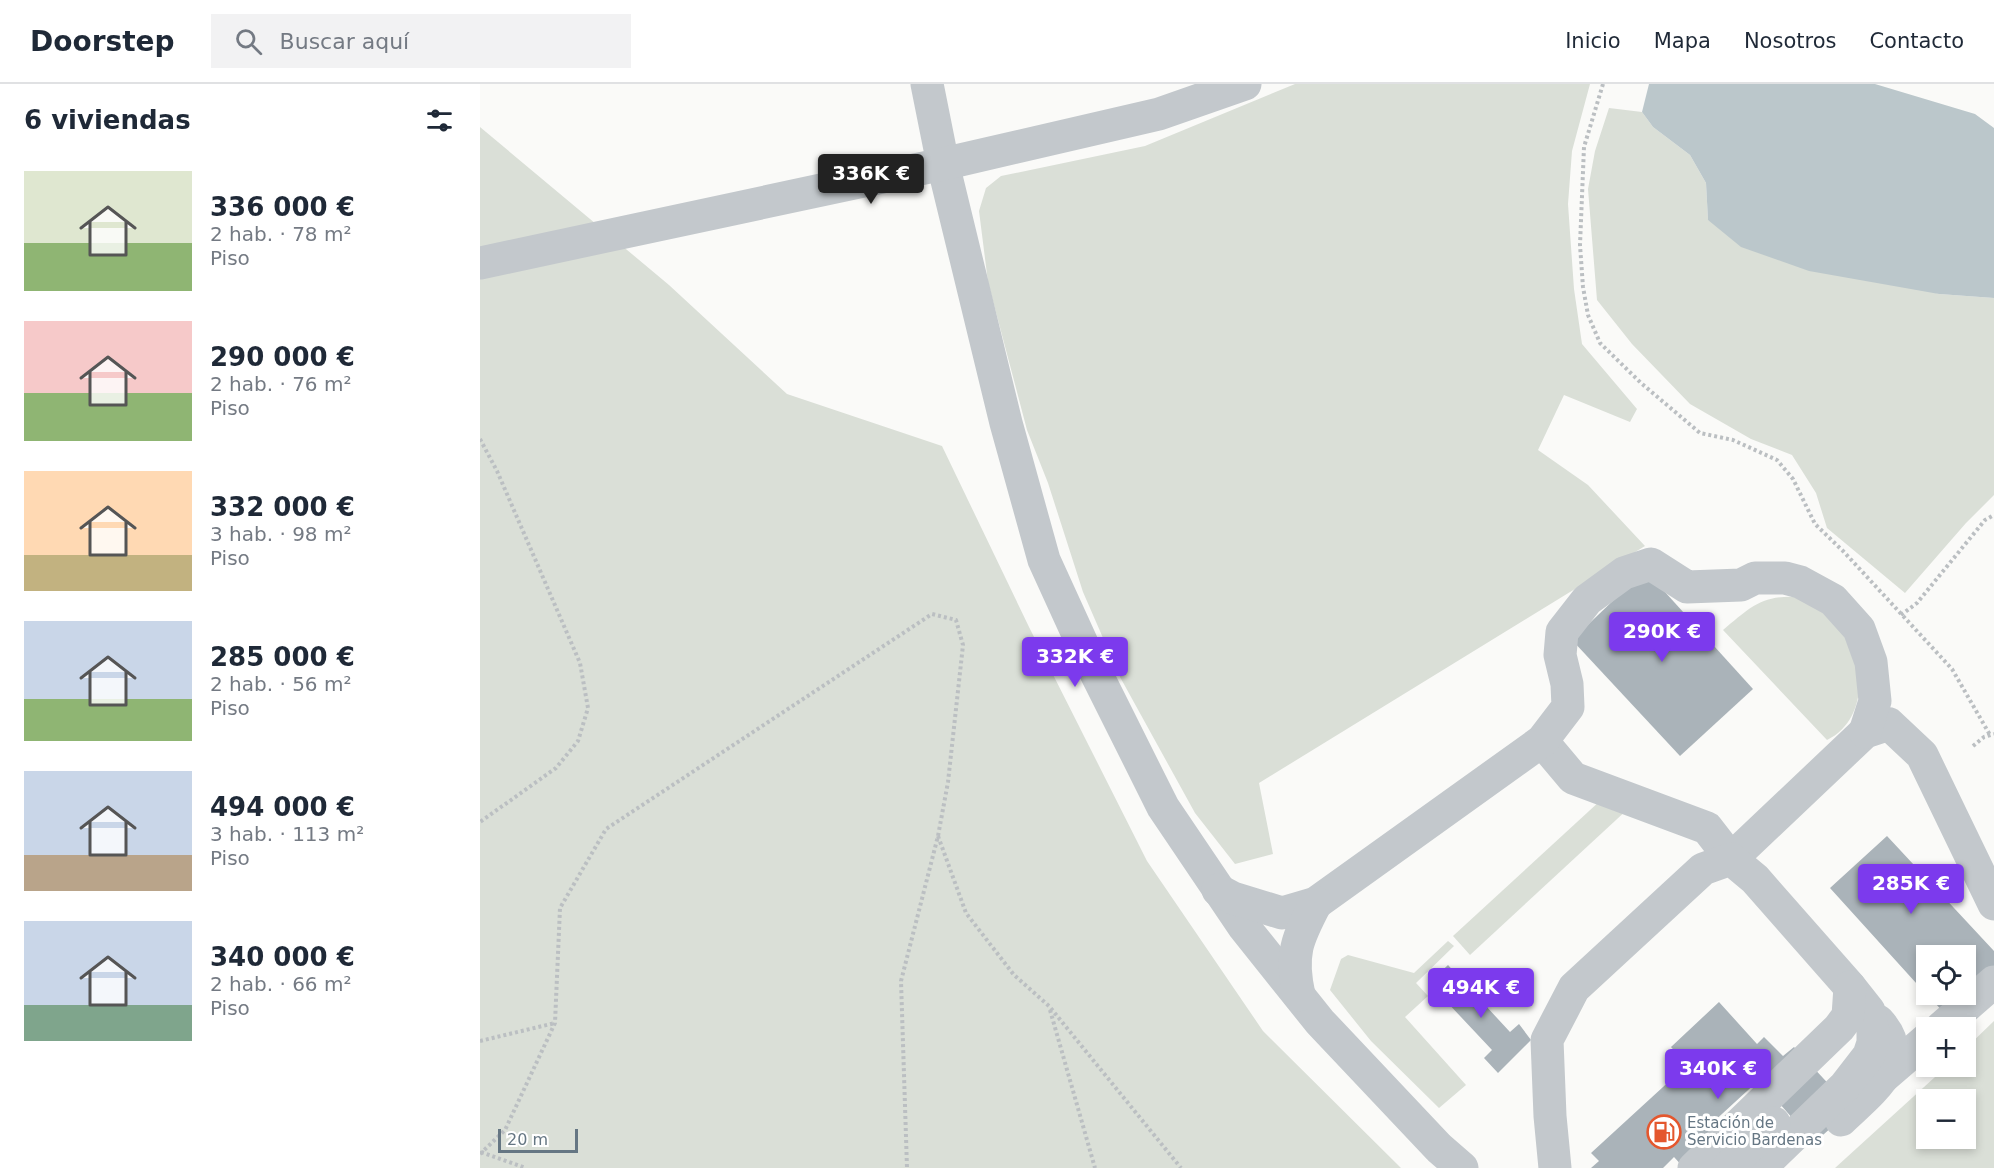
<!DOCTYPE html>
<html lang="es">
<meta charset="utf-8">
<style>
:root{--surface:#fff;--page:#f2f2f3;--text:#1f2937;--muted:#747a83;--line:#e0e1e3;--accent:#7c3aed}
body{margin:0;font-family:"DejaVu Sans",sans-serif;background:var(--page);color:var(--text);height:100vh;display:flex;flex-direction:column;font-size:22px;white-space:nowrap}
*{box-sizing:border-box;margin:0}
p{font-size:20px;color:var(--muted)}
.icon{flex:none;width:33px;height:33px;fill:none;stroke:currentColor;stroke-width:2;stroke-linecap:round;stroke-linejoin:round}
.map{position:relative;flex:1;overflow:hidden}
.drawer{display:flex;flex-direction:column;background:var(--surface);width:480px}
.drawer>*{flex:none}
.buttons{position:absolute;left:1436px;top:861px;display:grid;gap:12px}
.buttons a{display:grid;place-items:center;width:60px;height:60px;border-radius:0px;background:var(--surface);box-shadow:0 3px 9px #0003;font-size:30px}
.scale{position:absolute;left:18px;bottom:15px;width:80px;box-sizing:border-box;padding-left:6px;border:3px solid #657683;border-top:0;font-size:16px;line-height:21px;white-space:nowrap;color:#657683;-webkit-text-stroke:4px #fff;paint-order:stroke}
.price{position:absolute;translate:-50% -51px;padding:0 14px;border-radius:6px;background:var(--accent);color:#fff;font-size:20px;line-height:39px;filter:drop-shadow(0 2px 3px #0008)}
.price::after{content:'';position:absolute;left:50%;top:36px;width:18px;height:14px;margin-left:-9px;background:inherit;clip-path:polygon(0 0,100% 0,50% 100%)}
.price.selected{background:#222;color:#fff}
ul{padding:0;list-style:none}
li{display:flex;align-items:center;gap:18px;height:150px;padding:0 24px}
li span{display:grid;place-items:center;flex:none;width:168px;height:120px;border-radius:0px;color:#555}
li>.icon{margin-inline-start:auto}
span .icon{width:72px;height:72px;fill:#fffc;stroke-width:1}
li b{font-size:26px}
h2{display:flex;justify-content:space-between;align-items:center;height:72px;padding:0 24px;font-size:26px}
header{display:flex;align-items:center;gap:36px;box-sizing:border-box;height:84px;padding:0 30px;background:var(--surface);border-bottom:2px solid var(--line)}
header strong{font-size:28px}
nav{display:flex;gap:33px;margin-inline-start:auto;font-size:21px}
.search{width:420px;height:54px;background:var(--page);display:flex;align-items:center;gap:15px;box-sizing:border-box;padding:0 21px;border-radius:0px;color:var(--muted);font-size:22px}
main{display:flex;flex:1;min-height:0}
.map>svg:first-child{display:block}
</style>
<header>
<strong>Doorstep</strong>
<div class="search"><svg class="icon" aria-label="search" viewBox="0 0 24 24"><circle cx="10" cy="10" r="6"/><path d="M15 15l6 6"/></svg>Buscar aquí</div>
<nav><a>Inicio</a><a>Mapa</a><a>Nosotros</a><a>Contacto</a></nav>
</header>
<main>
<section class="drawer">
<h2>6 viviendas<svg class="icon" aria-label="filters" viewBox="0 0 24 24"><path d="M4 7h16M4 17h16"/><circle cx="9" cy="7" r="2"/><circle cx="15" cy="17" r="2"/></svg></h2>
<ul>
<li><span style="background:linear-gradient(#dfe7d0 60%,#8fb573 0)"><svg class="icon" aria-label="home" viewBox="0 0 24 24"><path d="M3 11l9-7 9 7M6 9v11h12V9"/></svg></span><div><b>336 000 €</b><p>2 hab. · 78 m²</p><p>Piso</p></div></li>
<li><span style="background:linear-gradient(#f6c9c9 60%,#8fb573 0)"><svg class="icon" aria-label="home" viewBox="0 0 24 24"><path d="M3 11l9-7 9 7M6 9v11h12V9"/></svg></span><div><b>290 000 €</b><p>2 hab. · 76 m²</p><p>Piso</p></div></li>
<li><span style="background:linear-gradient(#ffd9b3 70%,#c2b280 0)"><svg class="icon" aria-label="home" viewBox="0 0 24 24"><path d="M3 11l9-7 9 7M6 9v11h12V9"/></svg></span><div><b>332 000 €</b><p>3 hab. · 98 m²</p><p>Piso</p></div></li>
<li><span style="background:linear-gradient(#c9d6e8 65%,#8fb573 0)"><svg class="icon" aria-label="home" viewBox="0 0 24 24"><path d="M3 11l9-7 9 7M6 9v11h12V9"/></svg></span><div><b>285 000 €</b><p>2 hab. · 56 m²</p><p>Piso</p></div></li>
<li><span style="background:linear-gradient(#c9d6e8 70%,#b9a48a 0)"><svg class="icon" aria-label="home" viewBox="0 0 24 24"><path d="M3 11l9-7 9 7M6 9v11h12V9"/></svg></span><div><b>494 000 €</b><p>3 hab. · 113 m²</p><p>Piso</p></div></li>
<li><span style="background:linear-gradient(#c9d6e8 70%,#7fa58c 0)"><svg class="icon" aria-label="home" viewBox="0 0 24 24"><path d="M3 11l9-7 9 7M6 9v11h12V9"/></svg></span><div><b>340 000 €</b><p>2 hab. · 66 m²</p><p>Piso</p></div></li>
</ul>
</section>
<div class="map">
<svg width="1514" height="1084" viewBox="0 0 1514 1084">
<rect width="100%" height="100%" fill="#fafaf8"/>
<g fill="#dadfd7" fill-rule="evenodd">
<path d="M 815,0 L 1110,0 L 1092,67 L 1088,120 L 1094,205 L 1102,260 L 1157,325 L 1150,338 L 1084,311 L 1058,366 L 1108,401 L 1165,462 L 779,699 L 793,770 L 755,780 L 715,729 L 640,593 L 603,508 L 568,399 L 547,346 L 508,198 L 499,127 L 506,104 L 521,92 L 665,62 Z"/>
<path d="M 1129,24 L 1162,28 L 1173,43 L 1210,71 L 1226,99 L 1228,136 L 1459,210 L 1514,214 L 1514,411 L 1486,439 L 1425,509 L 1347,444 L 1336,409 L 1312,371 L 1271,355 L 1210,320 L 1152,260 L 1117,216 L 1108,105 L 1115,67 Z"/>
<path d="M 0,43 L 189,201 L 307,310 L 462,362 L 549,543 L 667,777 L 783,947 L 921,1084 L 0,1084 Z"/>
<path d="M 1317,513 C 1335,523 1353,533 1365,550 C 1387,582 1386,637 1347,656 L 1243,546 C 1269,525 1280,511 1317,513 Z"/>
<path d="M 1121,716 L 1149,724 L 990,871 L 973,852 Z"/>
<path d="M 968,857 L 974,862 L 936,899 L 948,912 L 925,933 L 986,1001 L 959,1024 L 891,957 L 850,906 L 861,875 L 868,871 L 934,889 Z"/>
<path d="M 1514,937 L 1514,1084 L 1355,1084 L 1466,983 L 1485,982 L 1485,965 ZM 1446,1016 L 1485,1016 L 1485,1054 L 1446,1054 Z"/>
</g>
<path fill="#bbc7cb" d="M 1169,0 L 1395,0 L 1495,30 L 1514,44 L 1514,214 L 1459,210 L 1329,187 L 1261,163 L 1228,136 L 1226,99 L 1210,71 L 1173,43 L 1162,28 Z"/>
<g fill="#aab3b9">
<path d="M 1165,486 L 1273,605 L 1200,672 L 1092,556 Z"/>
<path d="M 1407,752 L 1514,867 L 1514,883 L 1485,910 L 1485,872 L 1446,872 L 1446,910 L 1350,804 Z"/>
<path d="M 968,881 L 1030,948 L 1039,940 L 1051,956 L 1018,989 L 1004,974 L 1012,966 L 949,899 Z"/>
<path d="M 1447,910 L 1484,910 L 1464,929 Z"/>
<path d="M 1239,918 L 1277,960 L 1284,953 L 1303,972 L 1314,963 L 1372,1025 L 1334,1059 L 1279,996 L 1230,1041 L 1271,1084 L 1204,1084 L 1194,1073 L 1183,1084 L 1111,1084 L 1119,1077 L 1111,1069 L 1207,981 L 1191,963 Z"/>
</g>
<g fill="none" stroke-linecap="round" stroke-linejoin="round">
<g stroke="#bbbfc2" stroke-width="4" stroke-dasharray="3 3" stroke-linecap="butt">
<path d="M 1123,0 L 1104,63 L 1100,161 L 1103,203 L 1108,231 L 1120,259 L 1161,299 L 1220,349 L 1253,356 L 1297,376 L 1313,395 L 1335,440 L 1364,468 L 1472,585 L 1510,651"/>
<path d="M 0,355 L 17,387 L 100,579 L 108,624 L 98,657 L 76,684 L 0,738"/>
<path d="M 1421,531 L 1437,519 L 1505,436 L 1514,431"/>
<path d="M 1493,662 L 1504,653 L 1514,650"/>
<path d="M 458,752 L 486,829 L 534,891 L 569,922 L 701,1084"/>
<path d="M 570,926 L 615,1084"/>
<path d="M 0,957 L 75,939"/>
<path d="M 1,1068 L 46,1084"/>
<path d="M 0,1070 L 25,1046 L 75,939 L 80,824 L 126,745 L 452,530 L 476,536 L 483,561 L 468,698 L 458,752 L 421,897 L 427,1084"/>
</g>
<g stroke="#c3c8cc" stroke-width="33">
<path d="M 447,0 L 463,80 L 526,339 L 564,476 L 611,579 L 683,723 L 764,843 L 840,938 L 959,1064 L 982,1084"/>
<path d="M 0,179 L 463,80 L 679,30 L 765,0"/>
<path d="M 1062,657 L 1093,694 L 1227,744 L 1251,775 L 1385,648 L 1409,640 L 1442,671 L 1514,820"/>
<path d="M 738,806 L 753,814 L 802,829 L 836,819 L 1062,657 L 1088,623 L 1087,600 L 1080,571 L 1082,548 L 1107,516 L 1144,489 L 1171,480 L 1207,503 L 1261,501 L 1275,494 L 1305,494 L 1320,498 L 1353,516 L 1379,545 L 1391,578 L 1395,617 L 1385,648"/>
<path d="M 819,911 C 810,870 817,855 836,819"/>
<path d="M 1461,944 L 1514,898"/>
<path d="M 1402,994 L 1446,956"/>
<path d="M 1361,1036 C 1389,1009 1435,977 1398,937"/>
<path d="M 1075,1084 L 1070,1032 L 1067,956 L 1094,904 L 1223,785 L 1251,775 L 1275,795 L 1370,903 L 1389,927 L 1393,947 L 1393,959 L 1389,971 L 1365,1002 L 1280,1084"/>
<path d="M 1214,1084 L 1359,944 L 1368,932 L 1370,903"/>
<path d="M 1248,1084 L 1294,1039"/>
</g>
</g>
<defs>
<symbol id="fuel-ring" viewBox="-11 -11 22 22"><circle r="9.5" fill="#fff" stroke="#e4572e" stroke-width="1.5"/><path d="M-5.5-6h7V0h2V4h1.3V-2.5L3-4.5l.8-.8L6-3V5H2.5V1h-1V6h-7ZM-4.2-4.7v3.2H.2V-4.7Z" fill="#e4572e"/></symbol>
</defs>
<g fill-rule="evenodd">
<use href="#fuel-ring" x="1165" y="1029" width="38" height="38"/>
</g>
<g text-anchor="middle" dominant-baseline="central" stroke-width="6" stroke-linejoin="round" paint-order="stroke">
<g font-size="15" fill="#657683" stroke="#fff" text-anchor="start">
<text x="1207" y="1039">Estación de<tspan x="1207" dy="17">Servicio Bardenas</tspan></text>
</g>
</g>
</svg>
<div class="buttons">
<a><svg class="icon" aria-label="locate" viewBox="0 0 24 24"><circle cx="12" cy="12" r="6"/><path d="M12 2v4M12 18v4M2 12h4M18 12h4"/></svg></a>
<a>+</a>
<a>−</a>
</div>
<div class="scale">20 m</div>
<b class="price selected" style="left:391px;top:121px">336K €</b>
<b class="price" style="left:1182px;top:579px">290K €</b>
<b class="price" style="left:595px;top:604px">332K €</b>
<b class="price" style="left:1431px;top:831px">285K €</b>
<b class="price" style="left:1001px;top:935px">494K €</b>
<b class="price" style="left:1238px;top:1016px">340K €</b>
</div>
</main>
